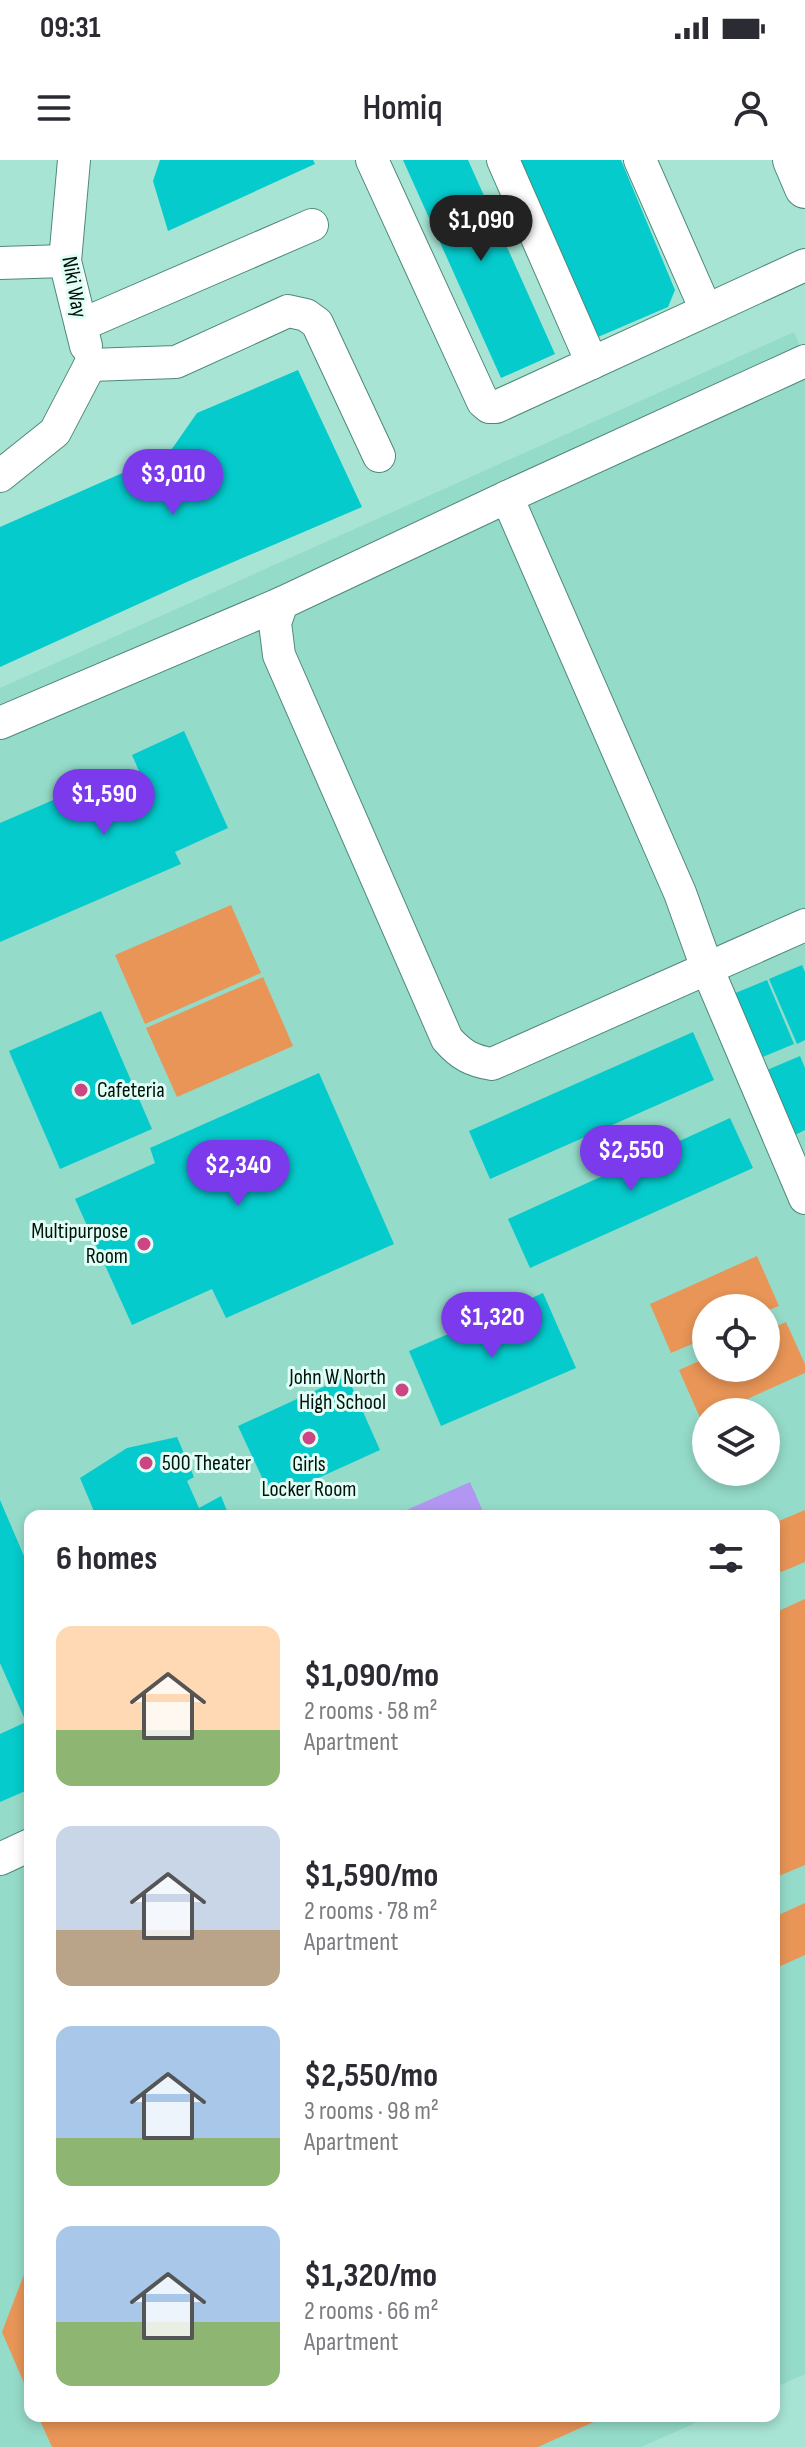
<!DOCTYPE html>
<meta charset="utf-8">
<style>
:root{--surface:#fff;--page:#f7f7f7;--text:#2b2b33;--muted:#7c7c81;--accent:#7c3aed}
body{margin:0;font-family:"Sofia Sans Condensed",sans-serif;background:var(--page);color:var(--text);height:100vh;display:flex;flex-direction:column;font-size:30px;white-space:nowrap}
*{box-sizing:border-box;margin:0}
p{font-size:26px;color:var(--muted)}
.icon{flex:none;width:44px;height:44px;fill:none;stroke:currentColor;stroke-width:2;stroke-linecap:round;stroke-linejoin:round}
.map{position:relative;flex:1;overflow:hidden}
.drawer{position:absolute;left:24px;top:1350px;width:756px;height:912px;display:flex;flex-direction:column;background:var(--surface);border-radius:16px;box-shadow:0 4px 12px #0003}
.drawer>*{flex:none}
.buttons{position:absolute;left:692px;top:1134px;display:grid;gap:16px}
.buttons a{display:grid;place-items:center;width:88px;height:88px;border-radius:50%;background:var(--surface);box-shadow:0 4px 12px #0003;font-size:40px}
.price{position:absolute;translate:-50% -68px;padding:0 18px;border-radius:28px;background:var(--accent);color:#fff;font-size:26px;line-height:52px;filter:drop-shadow(0 2px 4px #0008)}
.price::after{content:'';position:absolute;left:50%;top:48px;width:24px;height:18px;margin-left:-12px;background:inherit;clip-path:polygon(0 0,100% 0,50% 100%)}
.price.selected{background:#222;color:#fff}
ul{padding:0;list-style:none}
li{display:flex;align-items:center;gap:24px;height:200px;padding:0 32px}
li span{display:grid;place-items:center;flex:none;width:224px;height:160px;border-radius:16px;color:#555}
li>.icon{margin-inline-start:auto}
span .icon{width:96px;height:96px;fill:#fffc;stroke-width:1}
li b{font-size:34px}
h2{display:flex;justify-content:space-between;align-items:center;height:96px;padding:0 32px;font-size:34px}
.status{display:flex;justify-content:space-between;align-items:center;height:56px;padding:0 40px;background:var(--surface);direction:ltr}
.status svg{height:22px;fill:currentColor}
header{display:flex;justify-content:space-between;align-items:center;height:104px;padding:0 32px;background:var(--surface);font-size:36px;font-weight:600}
.map>svg:first-child{display:block}
</style>
<div class="status"><b>09:31</b><svg viewBox="0 0 49 12"><path d="M0 12V9h3v3zM5 12V6h3v6zM10 12V3h3v9zM15 12V0h3v12zM26 1h20v11H26zM47 4h2v5h-2z"/></svg></div>
<header><svg class="icon" aria-label="menu" viewBox="0 0 24 24"><path d="M4 6h16M4 12h16M4 18h16"/></svg>Homiq<svg class="icon" aria-label="person" viewBox="0 0 24 24"><circle cx="12" cy="8" r="4"/><path d="M4 21q1-7 8-7t8 7"/></svg></header>
<div class="map">
<svg width="805" height="2287" viewBox="0 0 805 2287">
<rect width="100%" height="100%" fill="#a8e4d4"/>
<path fill="#95dbc9" fill-rule="evenodd" d="M 794,172 L 805,198 L 805,2214 L 774,2228 L 774,1356 L 30,1356 L 30,2256 L 711,2256 L 641,2287 L 0,2287 L 0,528 ZM 706,1148 L 766,1148 L 766,1208 L 706,1208 ZM 706,1252 L 766,1252 L 766,1312 L 706,1312 Z"/>
<g fill="#e89557">
<path d="M 231,745 L 261,813 L 145,864 L 115,795 Z"/>
<path d="M 263,817 L 293,886 L 177,937 L 146,868 Z"/>
<path d="M 757,1096 L 779,1146 L 766,1151 L 766,1148 L 706,1148 L 706,1178 L 671,1193 L 650,1144 Z"/>
<path d="M 786,1162 L 805,1204 L 805,1213 L 718,1252 L 706,1252 L 706,1257 L 701,1260 L 679,1210 L 706,1198 L 706,1208 L 766,1208 L 766,1171 Z"/>
<path d="M 805,1350 L 805,1402 L 774,1415 L 774,1363 Z"/>
<path d="M 805,1439 L 805,1705 L 774,1718 L 774,1453 Z"/>
<path d="M 805,1743 L 805,1795 L 774,1809 L 774,1757 Z"/>
<path d="M 30,2099 L 30,2237 L 2,2172 Z"/>
<path d="M 38,2256 L 607,2256 L 538,2287 L 52,2287 Z"/>
</g>
<path fill="#b197f1" d="M 470,1322 L 485,1356 L 393,1356 Z"/>
<g fill="#05cbcd">
<path d="M 160,0 L 313,0 L 315,4 L 168,71 L 153,21 Z"/>
<path d="M 403,0 L 468,0 L 555,194 L 501,218 Z"/>
<path d="M 521,0 L 621,0 L 675,130 L 668,147 L 598,177 Z"/>
<path d="M 298,210 L 362,347 L 189,421 L 0,507 L 0,367 L 136,307 L 146,326 L 197,253 Z"/>
<path d="M 184,571 L 228,668 L 175,692 L 181,704 L 0,782 L 0,663 L 109,616 L 112,622 L 139,611 L 132,595 Z"/>
<path d="M 802,805 L 805,812 L 805,880 L 797,884 L 769,819 Z"/>
<path d="M 767,820 L 794,884 L 760,898 L 733,834 Z"/>
<path d="M 101,851 L 152,969 L 60,1009 L 9,891 Z"/>
<path d="M 693,872 L 714,920 L 490,1019 L 469,971 Z"/>
<path d="M 800,896 L 805,908 L 805,970 L 795,975 L 767,910 Z"/>
<path d="M 319,913 L 394,1084 L 226,1158 L 212,1129 L 132,1165 L 75,1039 L 155,1003 L 150,988 Z"/>
<path d="M 730,958 L 753,1008 L 530,1108 L 508,1059 Z"/>
<path d="M 543,1133 L 576,1208 L 441,1266 L 409,1191 Z"/>
<path d="M 347,1216 L 380,1290 L 272,1339 L 238,1266 Z"/>
<path d="M 177,1277 L 194,1317 L 187,1321 L 199,1348 L 221,1336 L 229,1356 L 96,1356 L 80,1318 L 127,1288 Z"/>
<path d="M 0,1340 L 30,1410 L 30,1629 L 0,1642 L 0,1574 L 26,1562 L 0,1503 Z"/>
</g>
<g fill="none" stroke-linecap="round" stroke-linejoin="round">
<defs>
<g id="minor">
<path d="M 74,0 L 65,101 L 86,186"/>
<path d="M 372,0 L 483,242 L 489,247 L 496,247 L 805,105"/>
<path d="M 503,0 L 592,203"/>
<path d="M 640,0 L 706,150"/>
<path d="M 0,103 L 65,101"/>
<path d="M 81,165 L 312,65"/>
<path d="M 805,201 L 507,337 L 282,443 L 275,463 L 279,495 L 447,879 C 461,895 472,901 492,904 L 805,765"/>
<path d="M 90,205 L 176,202 L 288,151 L 306,155 L 317,163 L 379,296"/>
<path d="M 0,316 L 55,272 L 90,205"/>
<path d="M 507,337 L 680,733 L 707,808 L 805,1038"/>
<path d="M 0,563 L 282,443"/>
<path d="M 0,1699 L 30,1685"/>
</g>
<path id="major" d="M 793,0 L 805,28"/>
</defs>
<use href="#minor" stroke="#4f887a" stroke-width="34"/>
<use href="#major" stroke="#4f887a" stroke-width="42"/>
<use href="#minor" stroke="#fff" stroke-width="32"/>
<use href="#major" stroke="#fff" stroke-width="40"/>
</g>
<g fill="#cd4583" stroke="#e1fef5" stroke-width="3">
<circle cx="81" cy="930" r="8"/>
<circle cx="144" cy="1084" r="8"/>
<circle cx="402" cy="1230" r="8"/>
<circle cx="309" cy="1278" r="8"/>
<circle cx="146" cy="1303" r="8"/>
</g>
<g text-anchor="middle" dominant-baseline="central" stroke-width="6" stroke-linejoin="round" paint-order="stroke">
<g font-size="22" fill="#00120d" stroke="#e1fef5">
<text transform="translate(74 127) rotate(80)">Niki Way</text>
</g>
<g font-size="22" fill="#00120d" stroke="#e1fef5" text-anchor="start">
<text x="97" y="930">Cafeteria</text>
<text x="128" y="1071" text-anchor="end">Multipurpose<tspan x="128" dy="25">Room</tspan></text>
<text x="386" y="1217" text-anchor="end">John W North<tspan x="386" dy="25">High School</tspan></text>
<text x="162" y="1303">500 Theater</text>
<text x="309" y="1304" text-anchor="middle">Girls<tspan x="309" dy="25">Locker Room</tspan></text>
</g>
</g>
</svg>
<div class="buttons">
<a><svg class="icon" aria-label="locate" viewBox="0 0 24 24"><circle cx="12" cy="12" r="6"/><path d="M12 2v4M12 18v4M2 12h4M18 12h4"/></svg></a>
<a><svg class="icon" aria-label="layers" viewBox="0 0 24 24"><path d="M12 4l9 5-9 5-9-5zM3 14l9 5 9-5"/></svg></a>
</div>
<b class="price selected" style="left:481px;top:103px">$1,090</b>
<b class="price" style="left:173px;top:357px">$3,010</b>
<b class="price" style="left:104px;top:677px">$1,590</b>
<b class="price" style="left:631px;top:1033px">$2,550</b>
<b class="price" style="left:238px;top:1048px">$2,340</b>
<b class="price" style="left:492px;top:1200px">$1,320</b>
<section class="drawer">
<h2>6 homes<svg class="icon" aria-label="filters" viewBox="0 0 24 24"><path d="M4 7h16M4 17h16"/><circle cx="9" cy="7" r="2"/><circle cx="15" cy="17" r="2"/></svg></h2>
<ul>
<li><span style="background:linear-gradient(#ffd9b3 65%,#8fb573 0)"><svg class="icon" aria-label="home" viewBox="0 0 24 24"><path d="M3 11l9-7 9 7M6 9v11h12V9"/></svg></span><div><b>$1,090/mo</b><p>2 rooms · 58 m²</p><p>Apartment</p></div></li>
<li><span style="background:linear-gradient(#c9d6e8 65%,#b9a48a 0)"><svg class="icon" aria-label="home" viewBox="0 0 24 24"><path d="M3 11l9-7 9 7M6 9v11h12V9"/></svg></span><div><b>$1,590/mo</b><p>2 rooms · 78 m²</p><p>Apartment</p></div></li>
<li><span style="background:linear-gradient(#a9c7e8 70%,#8fb573 0)"><svg class="icon" aria-label="home" viewBox="0 0 24 24"><path d="M3 11l9-7 9 7M6 9v11h12V9"/></svg></span><div><b>$2,550/mo</b><p>3 rooms · 98 m²</p><p>Apartment</p></div></li>
<li><span style="background:linear-gradient(#a9c7e8 60%,#8fb573 0)"><svg class="icon" aria-label="home" viewBox="0 0 24 24"><path d="M3 11l9-7 9 7M6 9v11h12V9"/></svg></span><div><b>$1,320/mo</b><p>2 rooms · 66 m²</p><p>Apartment</p></div></li>
</ul>
</section>
</div>
